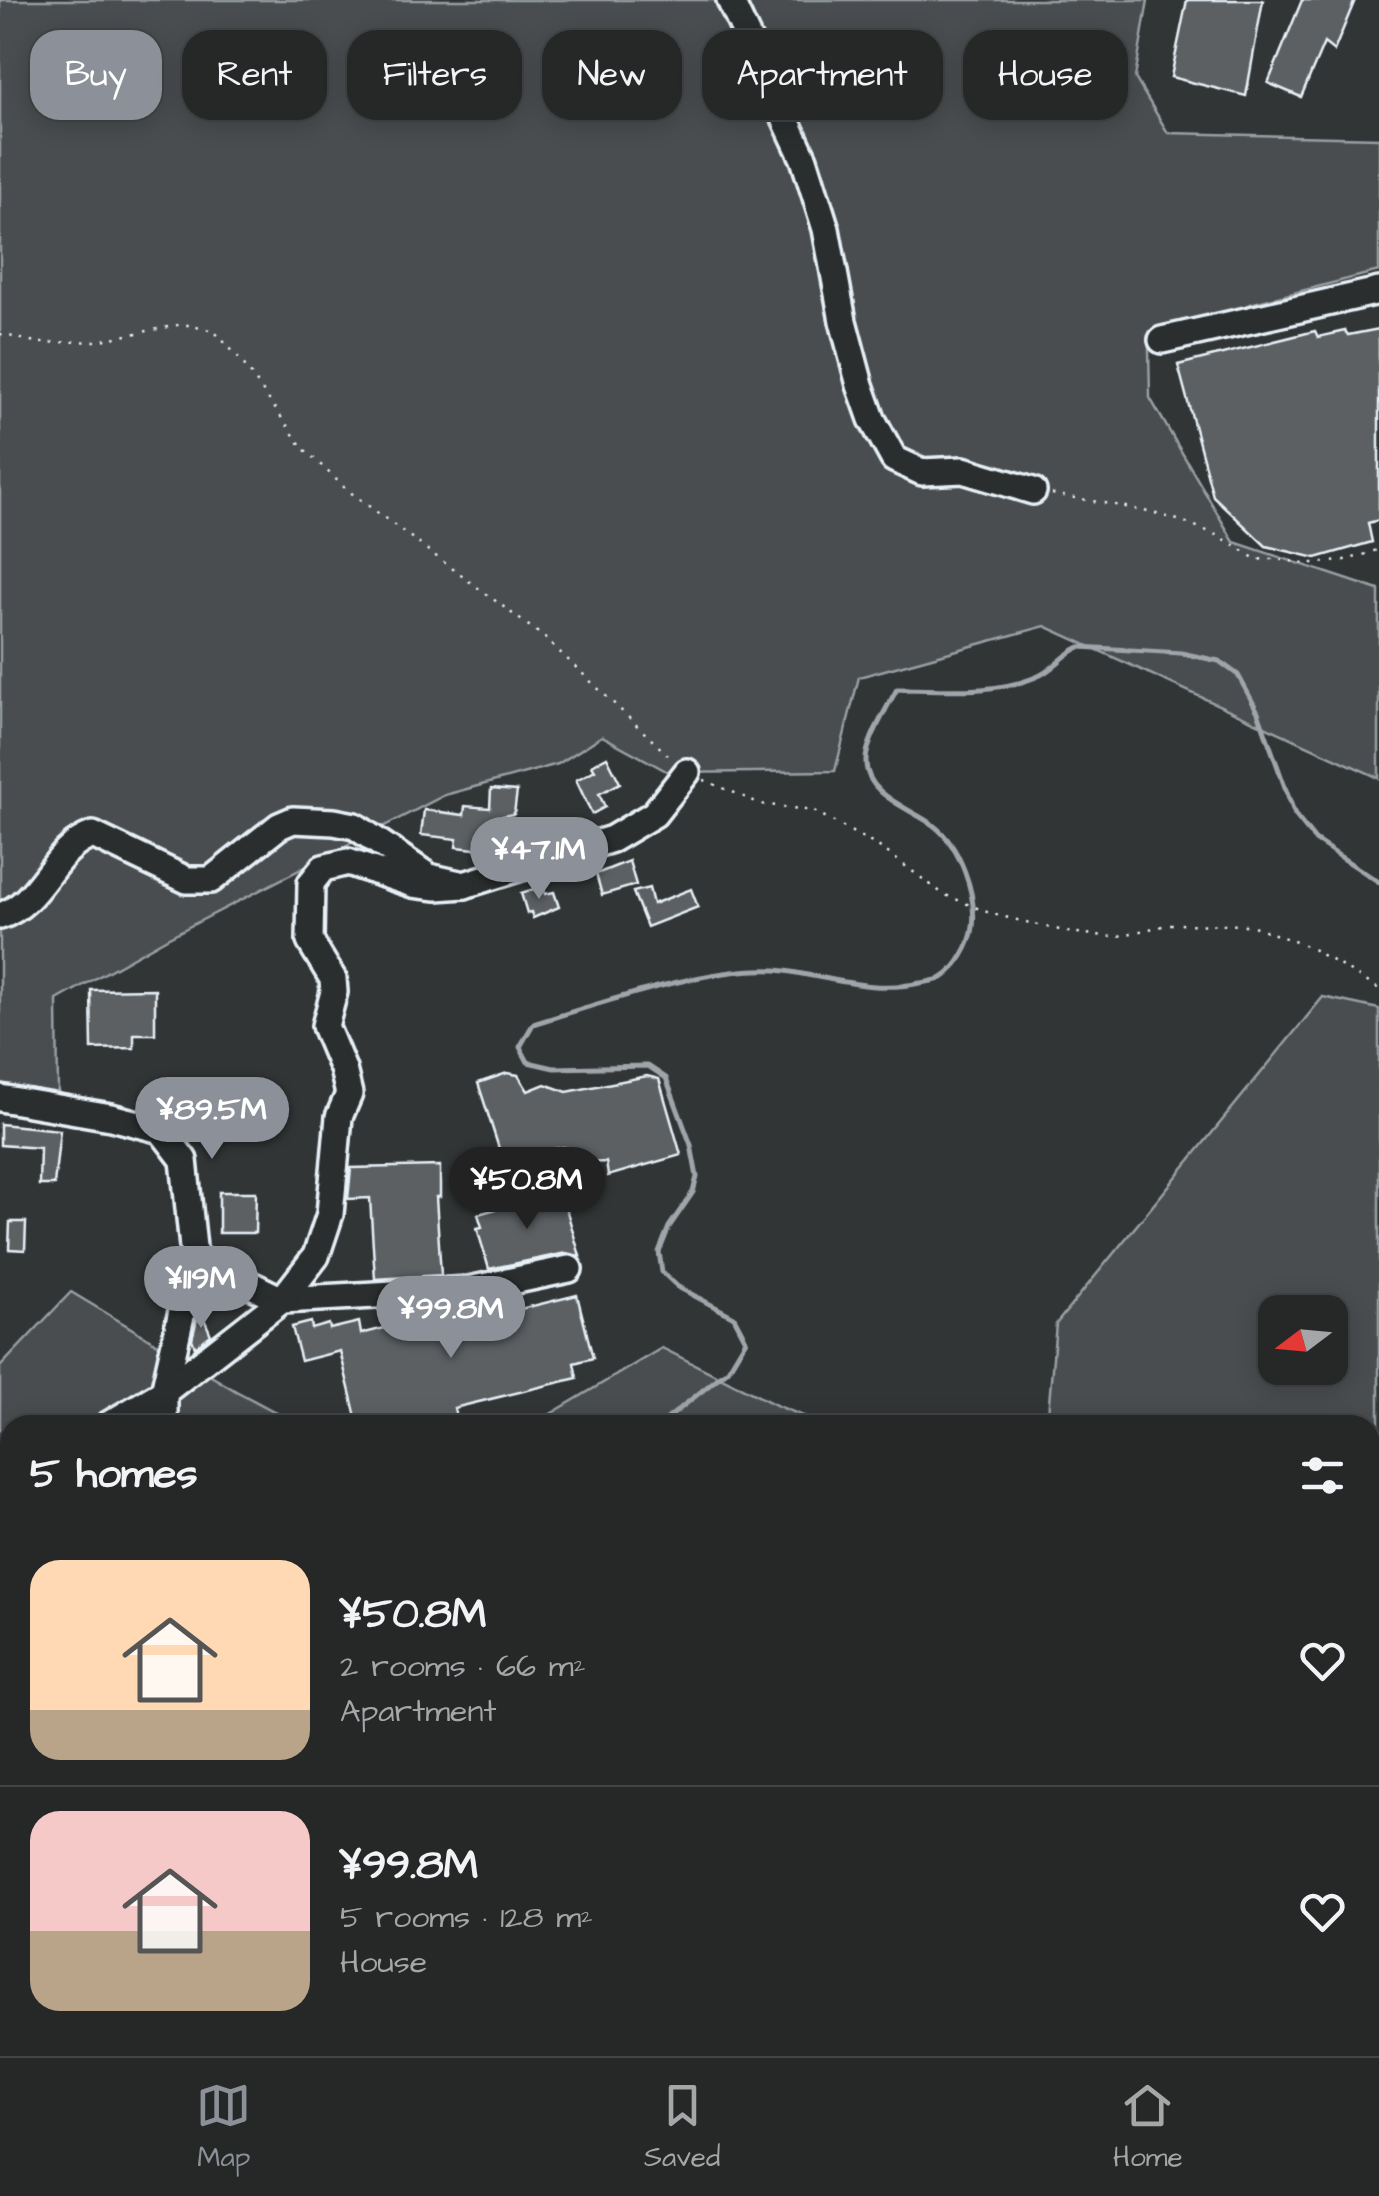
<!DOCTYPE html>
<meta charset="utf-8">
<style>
:root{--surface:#262828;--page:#323434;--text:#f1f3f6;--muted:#a4a6a8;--line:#424445;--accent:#8c9099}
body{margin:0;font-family:"Architects Daughter",sans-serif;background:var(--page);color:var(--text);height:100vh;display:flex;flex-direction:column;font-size:38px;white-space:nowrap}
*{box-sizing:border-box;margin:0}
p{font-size:32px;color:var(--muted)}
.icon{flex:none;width:55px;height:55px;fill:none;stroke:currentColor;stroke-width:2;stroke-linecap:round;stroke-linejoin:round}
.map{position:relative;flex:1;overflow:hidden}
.sheet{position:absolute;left:0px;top:1415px;width:1380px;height:642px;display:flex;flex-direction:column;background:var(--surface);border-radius:30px 30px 0 0;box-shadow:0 5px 25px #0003,0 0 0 2px var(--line)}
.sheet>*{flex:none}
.top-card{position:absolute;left:30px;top:30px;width:1320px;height:90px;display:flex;gap:20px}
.needle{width:65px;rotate:254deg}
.fabs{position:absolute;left:1258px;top:1295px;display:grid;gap:20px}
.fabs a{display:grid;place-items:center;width:90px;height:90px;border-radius:20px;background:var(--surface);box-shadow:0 5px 25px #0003,0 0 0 2px var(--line);font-size:50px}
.price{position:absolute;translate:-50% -85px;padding:0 22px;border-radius:35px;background:var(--accent);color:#fff;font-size:32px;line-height:65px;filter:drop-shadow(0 2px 5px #0008)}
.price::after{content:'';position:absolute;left:50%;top:60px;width:30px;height:22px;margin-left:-15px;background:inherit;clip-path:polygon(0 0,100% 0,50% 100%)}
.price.current{background:#222;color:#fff}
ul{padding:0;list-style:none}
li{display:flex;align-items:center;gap:30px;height:250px;padding:0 30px}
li+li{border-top:2px solid var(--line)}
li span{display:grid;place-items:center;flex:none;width:280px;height:200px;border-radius:30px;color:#555}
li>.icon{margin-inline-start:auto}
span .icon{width:120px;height:120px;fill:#fffc;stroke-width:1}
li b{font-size:42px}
h2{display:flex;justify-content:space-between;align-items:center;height:120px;padding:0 30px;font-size:42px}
.chip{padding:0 35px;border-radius:30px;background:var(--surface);box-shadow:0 5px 25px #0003,0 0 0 2px var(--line);font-size:35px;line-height:90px}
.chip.current{background:var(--accent);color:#fff}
.tab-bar{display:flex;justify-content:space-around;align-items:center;height:140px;border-top:2px solid var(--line);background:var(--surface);font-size:28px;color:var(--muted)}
.tab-bar a{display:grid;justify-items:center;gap:5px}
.tab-bar .current{color:var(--accent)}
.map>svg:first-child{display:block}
</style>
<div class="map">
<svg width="1379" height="2056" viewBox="0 0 1379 2056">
<rect width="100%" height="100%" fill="#323536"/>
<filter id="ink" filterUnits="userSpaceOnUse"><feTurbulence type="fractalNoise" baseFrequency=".01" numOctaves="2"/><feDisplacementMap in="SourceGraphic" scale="20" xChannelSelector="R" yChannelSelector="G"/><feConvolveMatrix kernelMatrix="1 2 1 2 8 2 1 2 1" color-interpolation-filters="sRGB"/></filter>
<g filter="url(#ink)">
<g fill="#494d4f" stroke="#989fa4" stroke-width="2.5" fill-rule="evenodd">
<path d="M 0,0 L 1148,0 L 1135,78 L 1168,133 L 1379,138 L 1379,271 L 1250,304 L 1149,349 L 1150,398 L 1234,542 L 1379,590 L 1379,778 L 1045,626 L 859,677 L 835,771 L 670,773 L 602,736 L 558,764 L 445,795 L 167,938 L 57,1000 L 58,1094 L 0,1085 Z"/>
<path d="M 1323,997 L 1379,1009 L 1379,1875 L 1370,1887 L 1370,1425 L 1047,1425 L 1056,1324 ZM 1275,1312 L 1330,1312 L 1330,1368 L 1275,1368 Z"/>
<path d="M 71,1292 L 236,1391 L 300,1425 L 10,1425 L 10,2048 L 1254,2048 L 1248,2056 L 0,2056 L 0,1367 Z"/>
<path d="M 662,1348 L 778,1406 L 826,1425 L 532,1425 Z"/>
</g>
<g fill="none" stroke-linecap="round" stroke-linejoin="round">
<g stroke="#9fa5aa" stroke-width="5">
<path d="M 662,1423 L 728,1370 L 746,1340 L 734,1317 L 678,1287 L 662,1272 L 659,1252 L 669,1227 L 693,1192 L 697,1177 L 691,1145 L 666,1078 L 648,1066 L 554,1068 L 528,1062 L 520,1047 L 533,1024 C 598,1004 719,962 785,971 C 831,978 873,993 920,983 C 927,982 936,981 942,978 C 957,969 971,944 973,927 C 977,895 960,845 933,825 C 910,808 864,795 866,759 C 867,741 888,705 897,689 C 943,689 993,695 1036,677 C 1053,671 1063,654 1080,647 L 1181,653 L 1219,661 L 1238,675 L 1258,712 L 1295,815 L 1315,840 L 1379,882"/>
<path d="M 0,1714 L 10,1696"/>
</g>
</g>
<g fill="#5c6063" stroke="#e8f1f8" stroke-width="2.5">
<path d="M 1187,0 L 1263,0 L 1246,96 L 1171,77 Z"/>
<path d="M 1302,0 L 1355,0 L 1334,51 L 1324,43 L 1301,97 L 1268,83 Z"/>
<path d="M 1379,329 L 1379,520 L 1368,523 L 1372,542 L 1316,558 L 1266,546 L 1213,496 L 1178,365 L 1315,331 L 1318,337 L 1345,331 L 1348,335 Z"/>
<path d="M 607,757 L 620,783 L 599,794 L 605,807 L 592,814 L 576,780 L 595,770 L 592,765 Z"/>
<path d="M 491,789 L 517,791 L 514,814 L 497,817 L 494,851 L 456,847 L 457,839 L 421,835 L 424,810 L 464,815 L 465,806 L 490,808 Z"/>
<path d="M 629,861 L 636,885 L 602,895 L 596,874 Z"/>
<path d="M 543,886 L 545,894 L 554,892 L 559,907 L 533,918 L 531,912 L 527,913 L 521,893 Z"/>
<path d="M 649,888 L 653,904 L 691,889 L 698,907 L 647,927 L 633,892 Z"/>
<path d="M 155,989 L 155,1034 L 134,1034 L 134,1048 L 92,1049 L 91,990 Z"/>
<path d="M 507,1073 L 518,1075 L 528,1091 L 545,1084 L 567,1092 L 647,1076 L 659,1079 L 681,1155 L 608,1176 L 606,1162 L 583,1163 L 582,1152 L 563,1147 L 503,1161 L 478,1083 Z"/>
<path d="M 0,1124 L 60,1130 L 54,1185 L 39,1185 L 40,1148 L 0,1145 Z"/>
<path d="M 440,1166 L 440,1197 L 436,1197 L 441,1275 L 375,1279 L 370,1198 L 348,1199 L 351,1168 Z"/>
<path d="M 561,1191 L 580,1256 L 566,1253 L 489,1269 L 477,1228 L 482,1227 L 478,1214 Z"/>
<path d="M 219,1192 L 256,1192 L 255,1233 L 219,1233 Z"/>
<path d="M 10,1222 L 26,1222 L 25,1250 L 9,1249 Z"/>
<path d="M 577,1295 L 593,1358 L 574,1363 L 577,1378 L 454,1408 L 458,1425 L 358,1425 L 340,1351 L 301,1361 L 292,1327 L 311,1322 L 312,1329 L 329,1324 L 330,1329 L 359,1322 L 361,1334 L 431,1316 L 435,1330 Z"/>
<path d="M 202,1314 L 211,1335 L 195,1347 L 192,1339 L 198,1315 Z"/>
</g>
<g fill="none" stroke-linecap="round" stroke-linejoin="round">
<defs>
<g id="minor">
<path d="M 730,0 L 804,159 L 826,229 L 843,321 L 860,385 L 872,419 L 894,459 L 922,472 L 963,470 L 1033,491"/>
<path d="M 1162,340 L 1379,291"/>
<path d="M 0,916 C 42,903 52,848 93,835 L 187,880 L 211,880 L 279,826 L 293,820 L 334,822 L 355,826 L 429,877 L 464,885 L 612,839 L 654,814 L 687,772"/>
<path d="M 0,1098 L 111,1117 L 161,1130 L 184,1160 L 194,1257 L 164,1392 L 164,1425"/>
<path d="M 194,1257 L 282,1300 L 469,1290 L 569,1269"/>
<path d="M 108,1425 L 164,1392 L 282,1300 L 316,1256 L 330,1214 L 339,1117 L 349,1094 L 343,1069 L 325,1026 L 334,992 L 333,979 L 310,941 L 311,883 L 323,868 L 348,862 L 413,884 L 437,887 L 464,885"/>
<path d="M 0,1488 L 10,1482"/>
<path d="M 267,2048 L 283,2056"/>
<path d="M 319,2048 L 326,2056"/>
<path d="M 167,2056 L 179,2048"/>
</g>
</defs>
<use href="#minor" stroke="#e8f1f8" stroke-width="32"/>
<g stroke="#e8f1f8" stroke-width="2.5" stroke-dasharray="2.5 8" stroke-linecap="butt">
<path d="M 0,334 L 40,343 L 96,341 L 183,324 L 214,331 L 240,359 L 303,448 L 346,489 L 545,638 L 669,756"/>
<path d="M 1052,494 C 1123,507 1198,514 1256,560 C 1279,556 1292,564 1314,563 C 1337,563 1358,558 1379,549"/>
<path d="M 704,780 L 761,804 L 814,811 L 881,848 L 943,894 L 992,914 L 1068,932 L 1114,937 L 1171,924 L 1251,925 L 1309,947 L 1379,989"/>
</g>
<use href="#minor" stroke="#2a2d2e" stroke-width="25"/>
</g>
</g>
</svg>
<div class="fabs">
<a><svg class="needle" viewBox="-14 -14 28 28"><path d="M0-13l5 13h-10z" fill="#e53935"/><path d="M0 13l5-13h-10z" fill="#a4a6a8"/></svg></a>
</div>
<b class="price" style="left:539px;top:902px">¥47.1M</b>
<b class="price" style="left:212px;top:1162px">¥89.5M</b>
<b class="price current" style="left:527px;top:1232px">¥50.8M</b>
<b class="price" style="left:201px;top:1331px">¥119M</b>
<b class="price" style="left:451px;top:1361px">¥99.8M</b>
<div class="top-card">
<a class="chip current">Buy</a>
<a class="chip">Rent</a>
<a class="chip">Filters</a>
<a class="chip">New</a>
<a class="chip">Apartment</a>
<a class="chip">House</a>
</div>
<section class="sheet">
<h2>5 homes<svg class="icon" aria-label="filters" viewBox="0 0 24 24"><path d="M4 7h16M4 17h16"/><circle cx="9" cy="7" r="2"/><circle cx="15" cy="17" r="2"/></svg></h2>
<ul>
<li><span style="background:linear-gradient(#ffd9b3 75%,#b9a48a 0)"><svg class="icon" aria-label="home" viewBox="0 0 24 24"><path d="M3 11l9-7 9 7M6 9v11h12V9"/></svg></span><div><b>¥50.8M</b><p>2 rooms · 66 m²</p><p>Apartment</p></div><svg class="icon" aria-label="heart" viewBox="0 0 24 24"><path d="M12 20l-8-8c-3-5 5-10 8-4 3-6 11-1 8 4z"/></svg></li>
<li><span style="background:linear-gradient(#f6c9c9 60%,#b9a48a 0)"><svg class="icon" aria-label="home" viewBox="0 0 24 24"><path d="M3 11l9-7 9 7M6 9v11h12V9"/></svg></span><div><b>¥99.8M</b><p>5 rooms · 128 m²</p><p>House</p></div><svg class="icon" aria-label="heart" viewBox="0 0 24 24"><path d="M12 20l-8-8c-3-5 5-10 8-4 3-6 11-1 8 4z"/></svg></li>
</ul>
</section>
</div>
<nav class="tab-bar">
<a class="current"><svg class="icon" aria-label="map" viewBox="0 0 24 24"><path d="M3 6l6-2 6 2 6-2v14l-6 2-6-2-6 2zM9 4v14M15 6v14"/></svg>Map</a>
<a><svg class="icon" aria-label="saved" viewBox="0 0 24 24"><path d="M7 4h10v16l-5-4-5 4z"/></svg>Saved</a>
<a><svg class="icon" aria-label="home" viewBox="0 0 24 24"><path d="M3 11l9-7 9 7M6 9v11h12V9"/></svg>Home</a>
</nav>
